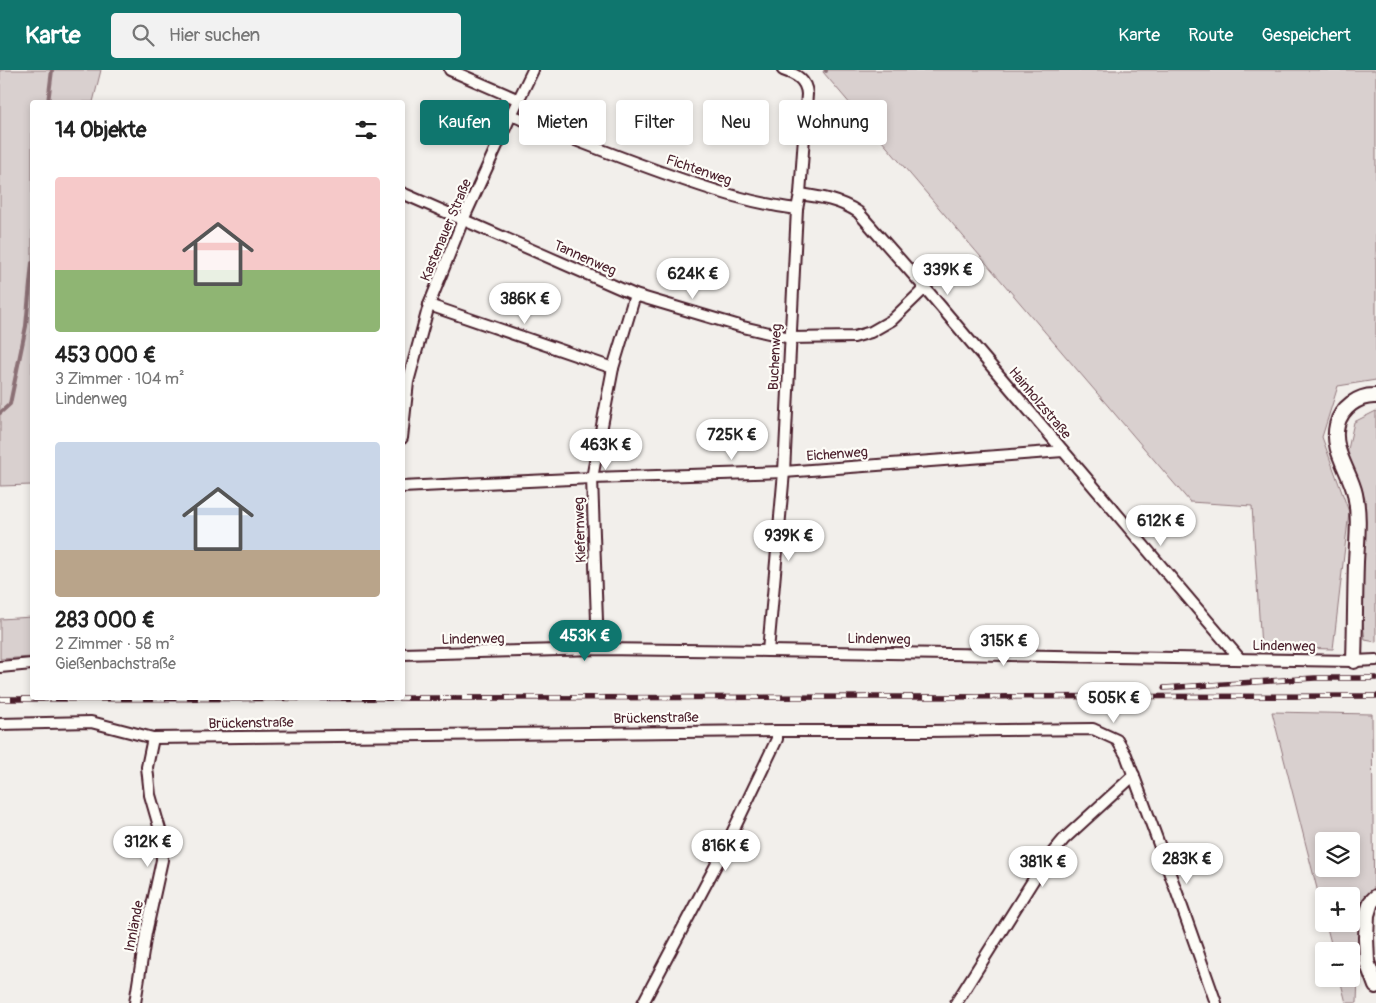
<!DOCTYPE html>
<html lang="de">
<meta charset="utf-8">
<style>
:root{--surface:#fff;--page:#f2f2f2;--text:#222;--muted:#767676;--accent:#0f766e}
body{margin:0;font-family:Pangolin,sans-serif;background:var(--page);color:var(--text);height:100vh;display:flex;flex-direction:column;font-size:19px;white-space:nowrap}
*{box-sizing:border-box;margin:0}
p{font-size:16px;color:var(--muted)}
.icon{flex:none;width:28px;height:28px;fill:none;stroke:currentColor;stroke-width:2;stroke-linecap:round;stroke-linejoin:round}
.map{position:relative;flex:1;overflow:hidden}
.sheet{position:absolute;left:30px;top:30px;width:375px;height:600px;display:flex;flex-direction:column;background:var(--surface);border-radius:5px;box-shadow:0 2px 8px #0003}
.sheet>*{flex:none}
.guide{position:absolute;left:420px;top:30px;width:475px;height:45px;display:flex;gap:10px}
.buttons{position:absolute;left:1315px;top:762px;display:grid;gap:10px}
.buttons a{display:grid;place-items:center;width:45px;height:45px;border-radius:5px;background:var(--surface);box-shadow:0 2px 8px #0003;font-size:25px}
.price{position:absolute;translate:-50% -42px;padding:0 11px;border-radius:18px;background:#fff;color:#222;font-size:16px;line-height:32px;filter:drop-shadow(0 1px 2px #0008)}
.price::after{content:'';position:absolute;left:50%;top:30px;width:15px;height:11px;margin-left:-8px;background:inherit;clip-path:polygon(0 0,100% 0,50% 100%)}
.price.active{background:var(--accent);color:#fff}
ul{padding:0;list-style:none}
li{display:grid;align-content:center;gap:10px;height:265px;padding:0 25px}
li span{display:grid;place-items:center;height:155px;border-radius:5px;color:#555}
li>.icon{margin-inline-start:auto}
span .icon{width:90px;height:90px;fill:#fffc;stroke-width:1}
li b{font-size:21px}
h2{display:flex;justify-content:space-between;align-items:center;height:60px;padding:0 25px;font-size:21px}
.pill{padding:0 18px;border-radius:5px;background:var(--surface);box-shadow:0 2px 8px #0003;font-size:18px;line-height:45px}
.pill.active{background:var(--accent);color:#fff}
header{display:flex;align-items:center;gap:30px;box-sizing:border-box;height:70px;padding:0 25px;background:var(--accent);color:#fff}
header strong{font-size:24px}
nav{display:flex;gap:28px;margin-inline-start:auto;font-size:18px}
.search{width:350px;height:45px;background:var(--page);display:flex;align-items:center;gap:12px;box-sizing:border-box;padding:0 18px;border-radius:5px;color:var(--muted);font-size:19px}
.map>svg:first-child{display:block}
</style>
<header>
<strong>Karte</strong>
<div class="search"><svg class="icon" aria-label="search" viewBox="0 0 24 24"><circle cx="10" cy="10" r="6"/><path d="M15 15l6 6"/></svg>Hier suchen</div>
<nav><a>Karte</a><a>Route</a><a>Gespeichert</a></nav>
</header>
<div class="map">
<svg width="1376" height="933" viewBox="0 0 1376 933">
<rect width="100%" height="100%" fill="#f2efeb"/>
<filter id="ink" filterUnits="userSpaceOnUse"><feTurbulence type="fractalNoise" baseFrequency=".02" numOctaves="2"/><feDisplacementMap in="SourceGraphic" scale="10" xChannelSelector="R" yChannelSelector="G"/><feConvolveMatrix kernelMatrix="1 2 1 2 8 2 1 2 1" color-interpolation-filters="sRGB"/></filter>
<g filter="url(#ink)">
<g fill="#d9d0cf" stroke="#92787d" fill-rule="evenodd">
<path d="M 0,0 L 101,0 L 93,32 L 32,32 L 32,415 L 0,416 Z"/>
<path d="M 824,0 L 1376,0 L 1376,310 L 1338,316 L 1322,367 L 1349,442 L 1333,579 L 1261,577 L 1252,436 L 1190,432 L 823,2 Z"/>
<path d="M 1376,341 L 1376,572 L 1365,570 L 1361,538 L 1365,429 L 1347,384 L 1354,352 Z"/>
<path d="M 32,547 L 32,587 L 0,589 L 0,549 Z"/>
<path d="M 1272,642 L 1372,644 L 1374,848 L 1359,874 L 1357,933 L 1346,933 L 1340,909 L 1351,909 L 1351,881 L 1333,881 L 1326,854 L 1351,854 L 1351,826 L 1324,826 L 1324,846 ZM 1324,771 L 1351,771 L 1351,799 L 1324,799 Z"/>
</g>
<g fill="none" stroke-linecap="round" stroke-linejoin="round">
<g stroke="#8b6f75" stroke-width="4">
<path d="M 826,1 L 826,0"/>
<path d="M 48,32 L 52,0"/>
<path d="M 0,343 L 10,334 L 26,256 L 32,193"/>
</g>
<defs>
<g id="street">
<path d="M 450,0 L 519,30"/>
<path d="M 511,45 C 566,66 620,88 675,107 C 715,121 755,134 797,139"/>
<path d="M 402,123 L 635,225 L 743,257 L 790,268 L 854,267 L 871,262 L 892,250 L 925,218"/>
<path d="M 800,124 C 821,127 840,130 858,142 L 925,218 L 1240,589"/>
<path d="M 429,235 L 613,298"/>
<path d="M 402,368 L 408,312 L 429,235 L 463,150 L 511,45 L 533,0"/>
<path d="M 402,417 L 592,408 L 784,402 L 1063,381"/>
<path d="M 598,579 L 592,408 L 613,298 L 635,225"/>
<path d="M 768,581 L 784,402 L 797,139 L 800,124 L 807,24 C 806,9 795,4 783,0"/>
<path d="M 402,584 L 598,579 L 768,581 L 1354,591 L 1376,590"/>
<path d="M 0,597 L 32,594"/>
<path d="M 0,654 L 91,652 L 153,668 L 777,661 L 927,661 L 1093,659 L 1117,670 L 1126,685 L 1177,823 L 1216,933"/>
<path d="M 135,933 L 146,863 L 162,790 L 161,763 L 150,725 L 147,697 L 153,668"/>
<path d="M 643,933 L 723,782 L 777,669 L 777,661"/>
<path d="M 956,933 L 1044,793 L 1064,769 L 1134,705"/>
</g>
<g id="secondary">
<path d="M 1354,591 C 1355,558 1355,525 1356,492 C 1357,470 1360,446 1355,424 C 1350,401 1331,380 1337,355 C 1341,338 1358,325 1376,326"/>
<path d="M 1376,827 L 1371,832 L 1367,845 L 1366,868 L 1367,892 L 1376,916"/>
</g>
</defs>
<use href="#street" stroke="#4a1f2b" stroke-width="14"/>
<use href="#secondary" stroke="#4a1f2b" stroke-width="18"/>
<use href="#street" stroke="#fdfcf7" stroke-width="10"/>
<use href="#secondary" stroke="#fdfcf7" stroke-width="14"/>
<defs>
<g id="rail">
<path d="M 1164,618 L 1315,608 L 1376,608"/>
<path d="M 0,629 L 1376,626"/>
</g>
</defs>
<use href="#rail" stroke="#4a1f2b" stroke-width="5.5"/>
<use href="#rail" stroke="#fdfcf7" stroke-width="4" stroke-dasharray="11" stroke-linecap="butt"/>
</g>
</g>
<g text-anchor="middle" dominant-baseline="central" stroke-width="4.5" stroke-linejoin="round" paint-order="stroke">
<g font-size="14" fill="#4a1f2b" stroke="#fdfcf7">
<text transform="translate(699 100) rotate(19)">Fichtenweg</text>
<text transform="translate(446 160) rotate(-67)">Kastenauer Straße</text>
<text transform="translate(585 188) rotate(24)">Tannenweg</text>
<text transform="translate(775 287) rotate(-87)">Buchenweg</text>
<text transform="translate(1040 333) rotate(50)">Hainholzstraße</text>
<text transform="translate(837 384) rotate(-4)">Eichenweg</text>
<text transform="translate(580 460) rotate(-92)">Kiefernweg</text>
<text transform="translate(473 569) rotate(-1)">Lindenweg</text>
<text transform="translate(879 569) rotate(1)">Lindenweg</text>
<text transform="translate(1284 576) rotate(1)">Lindenweg</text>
<text transform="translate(656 648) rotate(-1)">Brückenstraße</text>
<text transform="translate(251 653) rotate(-1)">Brückenstraße</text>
<text transform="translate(134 856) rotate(-79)">Innlände</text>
</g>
</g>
</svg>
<div class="buttons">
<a><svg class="icon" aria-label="layers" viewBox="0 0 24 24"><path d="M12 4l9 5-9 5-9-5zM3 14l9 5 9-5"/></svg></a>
<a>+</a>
<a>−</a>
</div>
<b class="price" style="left:948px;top:226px">339K €</b>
<b class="price" style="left:693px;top:230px">624K €</b>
<b class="price" style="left:525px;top:255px">386K €</b>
<b class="price" style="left:732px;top:391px">725K €</b>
<b class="price" style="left:606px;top:401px">463K €</b>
<b class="price" style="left:1161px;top:477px">612K €</b>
<b class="price" style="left:789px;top:492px">939K €</b>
<b class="price active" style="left:585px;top:592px">453K €</b>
<b class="price" style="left:1004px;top:597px">315K €</b>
<b class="price" style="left:1114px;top:654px">505K €</b>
<b class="price" style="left:148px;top:798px">312K €</b>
<b class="price" style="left:726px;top:802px">816K €</b>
<b class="price" style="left:1187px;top:815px">283K €</b>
<b class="price" style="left:1043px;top:818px">381K €</b>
<div class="guide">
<a class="pill active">Kaufen</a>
<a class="pill">Mieten</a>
<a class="pill">Filter</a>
<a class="pill">Neu</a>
<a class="pill">Wohnung</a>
</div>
<section class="sheet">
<h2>14 Objekte<svg class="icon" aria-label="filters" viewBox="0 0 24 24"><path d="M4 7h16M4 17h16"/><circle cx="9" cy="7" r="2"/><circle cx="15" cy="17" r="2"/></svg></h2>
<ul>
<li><span style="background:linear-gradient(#f6c9c9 60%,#8fb573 0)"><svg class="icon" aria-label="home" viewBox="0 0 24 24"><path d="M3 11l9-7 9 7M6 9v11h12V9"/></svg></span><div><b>453 000 €</b><p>3 Zimmer · 104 m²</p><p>Lindenweg</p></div></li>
<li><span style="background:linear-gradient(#c9d6e8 70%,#b9a48a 0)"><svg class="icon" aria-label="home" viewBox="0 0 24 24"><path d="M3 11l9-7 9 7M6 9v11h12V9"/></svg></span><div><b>283 000 €</b><p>2 Zimmer · 58 m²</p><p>Gießenbachstraße</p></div></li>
</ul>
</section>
</div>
